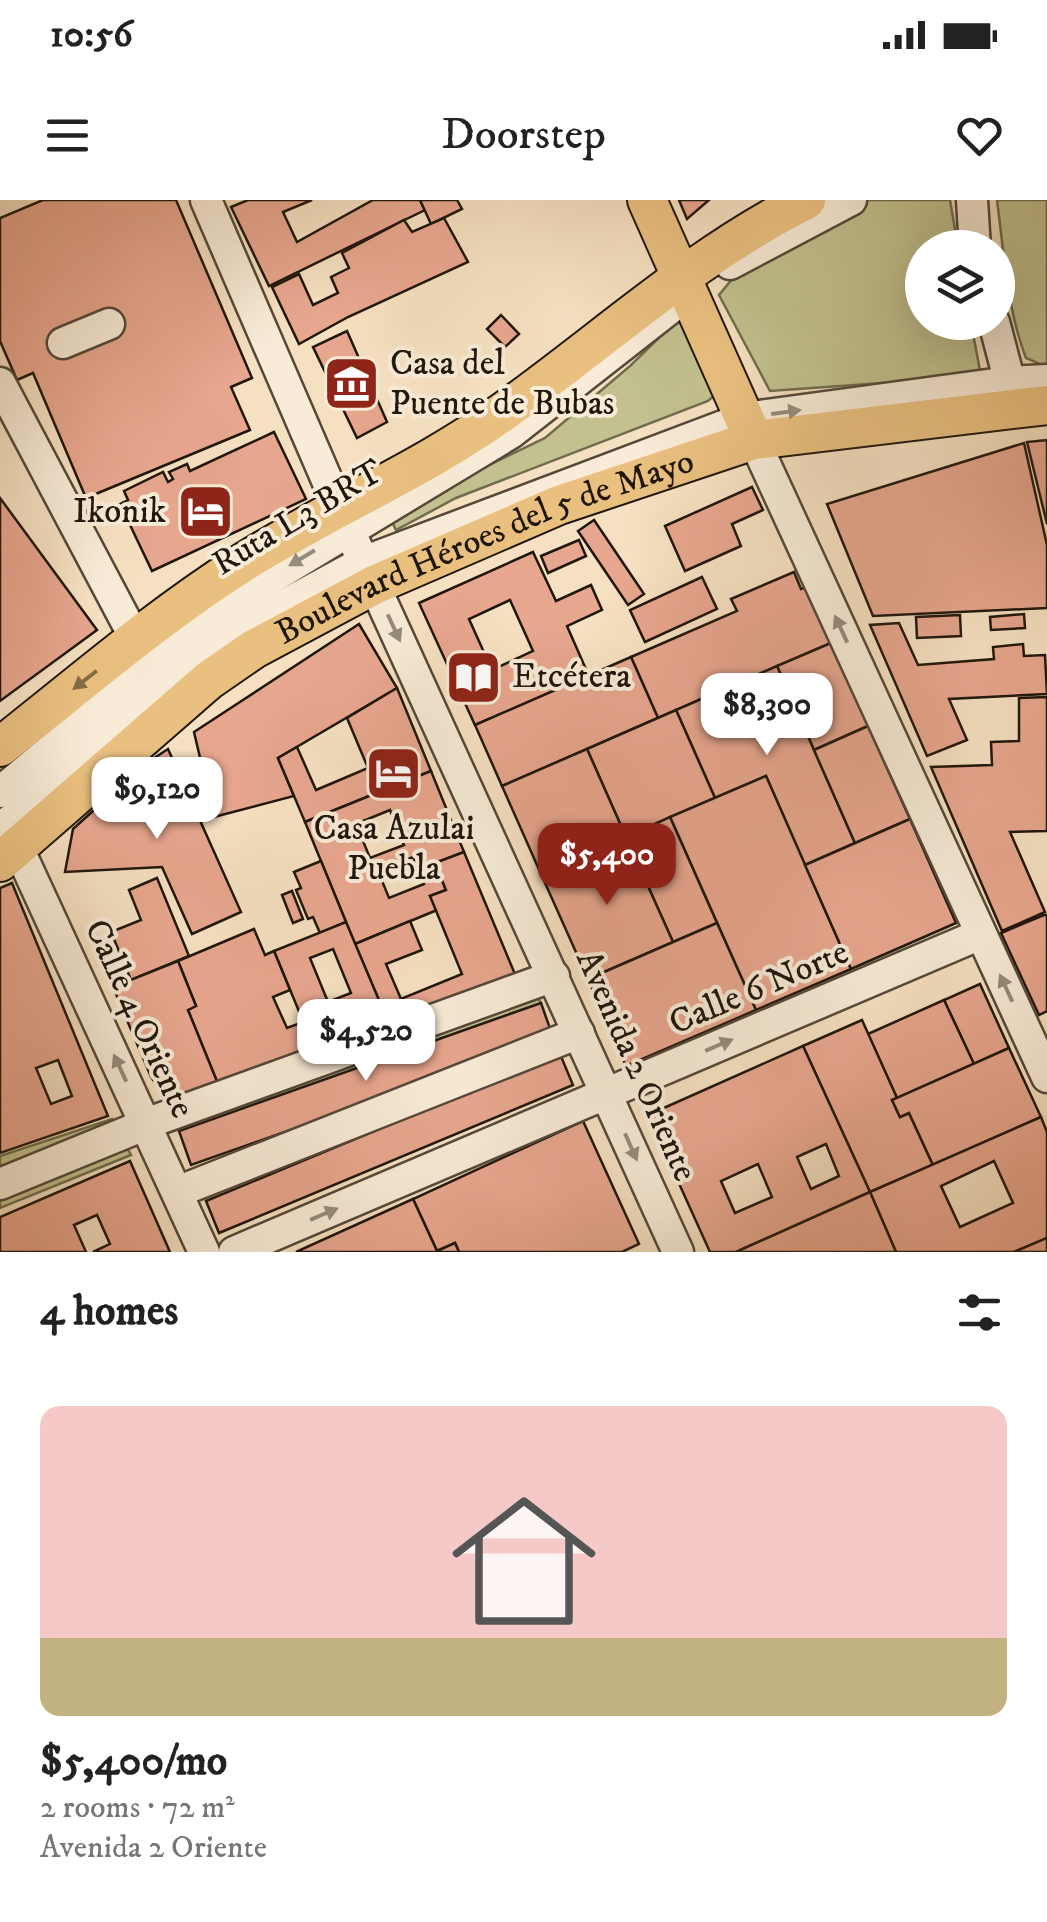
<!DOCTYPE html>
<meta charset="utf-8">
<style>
:root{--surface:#fff;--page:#f6f6f6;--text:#222;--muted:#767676;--line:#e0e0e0;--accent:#8f2418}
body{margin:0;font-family:"IM FELL DW Pica",serif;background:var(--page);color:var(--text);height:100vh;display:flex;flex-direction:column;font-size:38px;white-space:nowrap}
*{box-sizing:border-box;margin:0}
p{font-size:32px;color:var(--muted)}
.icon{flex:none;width:55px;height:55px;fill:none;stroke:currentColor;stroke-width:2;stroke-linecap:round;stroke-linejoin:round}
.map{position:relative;height:1052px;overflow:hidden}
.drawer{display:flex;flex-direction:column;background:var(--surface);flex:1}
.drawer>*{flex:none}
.controls{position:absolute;left:905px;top:30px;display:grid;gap:20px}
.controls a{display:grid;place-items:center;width:110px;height:110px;border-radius:50%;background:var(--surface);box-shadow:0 10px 40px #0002;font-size:50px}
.price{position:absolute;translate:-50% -85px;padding:0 22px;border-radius:20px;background:#fff;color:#222;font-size:32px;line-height:65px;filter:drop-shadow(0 2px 5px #0008)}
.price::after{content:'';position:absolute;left:50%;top:60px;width:30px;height:22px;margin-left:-15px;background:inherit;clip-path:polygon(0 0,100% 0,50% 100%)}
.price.on{background:var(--accent);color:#fff}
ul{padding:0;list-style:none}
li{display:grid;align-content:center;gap:20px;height:530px;padding:0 40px}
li+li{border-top:2px solid var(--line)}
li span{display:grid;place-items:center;height:310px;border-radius:20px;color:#555}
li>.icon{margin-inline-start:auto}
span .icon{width:180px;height:180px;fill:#fffc;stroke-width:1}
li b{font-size:42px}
h2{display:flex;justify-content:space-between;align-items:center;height:120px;padding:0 40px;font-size:42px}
.status{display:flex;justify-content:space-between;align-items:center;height:70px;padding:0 50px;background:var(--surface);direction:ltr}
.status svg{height:28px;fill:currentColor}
header{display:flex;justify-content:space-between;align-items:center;height:130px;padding:0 40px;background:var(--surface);font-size:45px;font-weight:600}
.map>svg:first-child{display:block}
</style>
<div class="status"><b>10:56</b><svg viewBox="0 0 49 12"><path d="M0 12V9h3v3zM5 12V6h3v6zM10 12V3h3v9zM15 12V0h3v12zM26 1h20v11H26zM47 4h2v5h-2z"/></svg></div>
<header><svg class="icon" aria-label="menu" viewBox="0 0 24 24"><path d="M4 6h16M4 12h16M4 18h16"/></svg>Doorstep<svg class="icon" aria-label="heart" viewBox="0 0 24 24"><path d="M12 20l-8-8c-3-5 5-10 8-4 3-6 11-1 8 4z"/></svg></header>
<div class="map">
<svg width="1047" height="1052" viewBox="0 0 1047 1052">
<rect width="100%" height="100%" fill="#f5e0c1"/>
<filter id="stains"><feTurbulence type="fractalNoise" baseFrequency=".002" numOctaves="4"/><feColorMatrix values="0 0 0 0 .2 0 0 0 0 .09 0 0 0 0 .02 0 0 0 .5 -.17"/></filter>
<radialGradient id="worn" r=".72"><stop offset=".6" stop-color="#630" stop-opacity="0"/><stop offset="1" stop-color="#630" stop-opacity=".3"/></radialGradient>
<g fill="#c2c18f" stroke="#706c4e" stroke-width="2.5">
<path d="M 868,0 L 950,0 L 958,47 L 922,48 L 922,122 L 971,123 L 981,176 L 770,191 L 719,95 L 748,60 Z"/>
<path d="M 997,0 L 1047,0 L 1047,167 L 1026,158 C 1007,109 1004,53 997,0 Z"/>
<path d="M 678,119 L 690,120 L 717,193 L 708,201 L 456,298 L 396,330 L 388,314 L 545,238 L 630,166 Z"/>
<path d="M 525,777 L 541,803 L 179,931 L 158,887 L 179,895 L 191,894 Z"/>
<path d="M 112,919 L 131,955 L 0,1008 L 0,956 Z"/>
</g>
<g fill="#e7a68e" stroke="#1f160c" stroke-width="2.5" fill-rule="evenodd">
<path d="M 43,0 L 176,0 L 252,178 L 231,187 L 250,230 L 86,298 L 33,173 L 17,180 L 0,141 L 0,18 Z"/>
<path d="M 248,0 L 312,0 L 283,12 L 297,42 L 373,0 L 420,0 L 425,10 L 269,86 L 231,7 Z"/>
<path d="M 420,0 L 457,0 L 462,9 L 431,24 Z"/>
<path d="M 679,0 L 709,0 L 687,19 Z"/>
<path d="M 444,18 L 468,62 L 348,117 L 299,144 L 272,87 L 299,74 L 313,105 L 338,93 L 331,77 L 349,68 L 342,53 L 404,20 L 412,32 Z"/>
<path d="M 501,115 L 519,134 L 505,147 L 487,129 Z"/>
<path d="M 347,131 L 387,222 L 357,238 L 313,147 Z"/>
<path d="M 274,232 L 306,299 L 152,371 L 120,304 L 128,300 L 124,291 L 163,272 L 168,282 L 173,279 L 169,272 L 187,264 L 190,271 Z"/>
<path d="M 1047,240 L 1047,324 L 1027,242 Z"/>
<path d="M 1024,243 L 1047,345 L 1047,408 L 873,416 L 827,304 Z"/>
<path d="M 752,287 L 763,310 L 732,324 L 741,346 L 685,371 L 665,326 Z"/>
<path d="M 0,298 L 97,430 L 0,501 Z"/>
<path d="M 594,320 L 644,394 L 628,405 L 578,331 Z"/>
<path d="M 579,340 L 586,356 L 548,373 L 541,356 Z"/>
<path d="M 533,352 L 556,401 L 591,385 L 602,410 L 567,426 L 589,476 L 475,525 L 419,403 ZM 510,400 L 533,451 L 492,470 L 469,419 Z"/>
<path d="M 794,372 L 801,389 L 807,387 L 831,443 L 658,518 L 631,457 L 737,411 L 731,399 Z"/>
<path d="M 702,377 L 717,409 L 645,442 L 630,410 Z"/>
<path d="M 1024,414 L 1025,428 L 991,430 L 990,417 Z"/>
<path d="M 960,415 L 961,436 L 917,438 L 916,417 Z"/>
<path d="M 899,423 L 918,465 L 994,459 L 993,447 L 1023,444 L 1024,456 L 1045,455 L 1047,494 L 949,499 L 967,540 L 927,556 L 870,425 Z"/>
<path d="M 359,424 L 397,488 L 278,558 L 294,596 L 214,617 L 194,532 Z"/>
<path d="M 831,443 L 868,526 L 814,550 L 777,466 Z"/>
<path d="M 631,457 L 658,518 L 502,586 L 475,525 Z"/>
<path d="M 777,466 L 855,643 L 805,665 L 766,576 L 715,598 L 676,510 Z"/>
<path d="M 397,488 L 431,571 L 305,622 L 278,558 L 297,547 L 316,590 L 368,568 L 347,518 Z"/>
<path d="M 1047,497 L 1047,631 L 1010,632 L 1045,712 L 1002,731 L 931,567 L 992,565 L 991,542 L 1019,541 L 1019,498 Z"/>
<path d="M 676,510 L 715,598 L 626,637 L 587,549 Z"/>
<path d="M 868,526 L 910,619 L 855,643 L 814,550 Z"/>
<path d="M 168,549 L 241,712 L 192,734 L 162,667 L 65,672 L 73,629 L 145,564 Z"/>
<path d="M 587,549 L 626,637 L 541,674 L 502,586 Z"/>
<path d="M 431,571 L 464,652 L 435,663 L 446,690 L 430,696 L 437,710 L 355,744 L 305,622 ZM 390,610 L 404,645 L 370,658 L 356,624 ZM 413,657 L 424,684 L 389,698 L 378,671 Z"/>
<path d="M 766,576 L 851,769 L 756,810 L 670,617 Z"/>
<path d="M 670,617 L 717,723 L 673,742 L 626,637 Z"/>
<path d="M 910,619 L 956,723 L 851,769 L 805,665 Z"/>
<path d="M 626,637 L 673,742 L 588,779 L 541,674 Z"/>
<path d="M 464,652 L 517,779 L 389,824 L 355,744 L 410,721 L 422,750 L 386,764 L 401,799 L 462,774 L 430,696 L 446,690 L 435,663 Z"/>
<path d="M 321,661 L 346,722 L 320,733 L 313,717 L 308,719 L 296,690 L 301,688 L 294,672 Z"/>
<path d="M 157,678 L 189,756 L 131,780 L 111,732 L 141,720 L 129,690 Z"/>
<path d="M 12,683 L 108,916 L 0,953 L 0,688 ZM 58,860 L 72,896 L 51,904 L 36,868 Z"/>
<path d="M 292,691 L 303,719 L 293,723 L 282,695 Z"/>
<path d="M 1044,715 L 1047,715 L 1047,811 L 1039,815 L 1001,733 Z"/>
<path d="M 346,722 L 389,824 L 315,850 L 274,751 ZM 333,749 L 351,793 L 328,802 L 310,758 Z"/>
<path d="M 717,723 L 756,810 L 626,866 L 588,779 Z"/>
<path d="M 254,729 L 265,755 L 274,751 L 290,790 L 273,797 L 287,828 L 303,822 L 315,850 L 218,884 L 188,810 L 196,806 L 178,761 Z"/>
<path d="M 178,761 L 196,806 L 188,810 L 218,884 L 180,895 L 158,887 L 151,877 L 113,787 Z"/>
<path d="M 980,784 L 1009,848 L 974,864 L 944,800 Z"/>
<path d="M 944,800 L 974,864 L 897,898 L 868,834 Z"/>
<path d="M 541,803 L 553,837 L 191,965 L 179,931 Z"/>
<path d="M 862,820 L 897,898 L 892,900 L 900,917 L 909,913 L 933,965 L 870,992 L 803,846 Z"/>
<path d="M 803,846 L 870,992 L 736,1052 L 710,1052 L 648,915 ZM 826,944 L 839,976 L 811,989 L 797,957 ZM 758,964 L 772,997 L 735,1013 L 721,981 Z"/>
<path d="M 1009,848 L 1041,917 L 933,965 L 909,913 L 900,917 L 892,900 Z"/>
<path d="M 560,854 L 573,885 L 219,1033 L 206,1001 Z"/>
<path d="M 1041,917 L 1047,932 L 1047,1038 L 1014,1052 L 896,1052 L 870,992 ZM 994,961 L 1013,1003 L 960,1027 L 941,986 Z"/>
<path d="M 583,921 L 639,1044 L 622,1052 L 459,1052 L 455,1043 L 437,1051 L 413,999 Z"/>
<path d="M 130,961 L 170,1052 L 93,1052 L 110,1044 L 97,1015 L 74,1025 L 86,1052 L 0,1052 L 0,1017 Z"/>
<path d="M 870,992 L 896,1052 L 736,1052 Z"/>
<path d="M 413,999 L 437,1051 L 455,1043 L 459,1052 L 296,1052 Z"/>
<path d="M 1047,1038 L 1047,1052 L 1014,1052 Z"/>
</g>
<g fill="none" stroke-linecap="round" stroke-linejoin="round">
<defs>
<g id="minor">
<path d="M 206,0 L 339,308 L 678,1052"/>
<path d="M 972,0 L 975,48"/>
<path d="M 730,64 L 851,0"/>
<path d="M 994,122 L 1015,202"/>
<path d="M 63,143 L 109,124"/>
<path d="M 0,183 L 136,440"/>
<path d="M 754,240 L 1047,877"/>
<path d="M 0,592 L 217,411 L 511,233 L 677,103"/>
<path d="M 0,629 L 242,428 L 363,362 L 744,218 L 1009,182 L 1047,180"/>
<path d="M 6,629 L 18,648 L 204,1052"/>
<path d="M 0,984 L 159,919 L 554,776"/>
<path d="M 177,992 L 579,833"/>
<path d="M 234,1052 L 981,734"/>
</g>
<g id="major">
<path d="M 647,0 L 754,240"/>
<path d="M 0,547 C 79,485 156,418 241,364 C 326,310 421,271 503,212 C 603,141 694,56 806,0"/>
<path id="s1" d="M 0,662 L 209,480 L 254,449 L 374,385 L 559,305 L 754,240 L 1047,205"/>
</g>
</defs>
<use href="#minor" stroke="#544839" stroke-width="35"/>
<use href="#major" stroke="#1f160c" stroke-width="42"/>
<use href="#minor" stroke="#f8ebd7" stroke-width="30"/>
<use href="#major" stroke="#eac080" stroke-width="38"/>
</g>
<defs><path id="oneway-solid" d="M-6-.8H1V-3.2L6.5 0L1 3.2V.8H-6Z" transform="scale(2.5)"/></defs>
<g fill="#968b7c">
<use href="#oneway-solid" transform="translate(786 212) rotate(-8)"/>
<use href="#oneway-solid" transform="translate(302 358) rotate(149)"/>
<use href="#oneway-solid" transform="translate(394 428) rotate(65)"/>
<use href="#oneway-solid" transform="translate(841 429) rotate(-115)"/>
<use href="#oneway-solid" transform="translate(1006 788) rotate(-115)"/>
<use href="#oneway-solid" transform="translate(719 845) rotate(-23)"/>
<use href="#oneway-solid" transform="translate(120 868) rotate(-115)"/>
<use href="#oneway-solid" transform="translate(631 947) rotate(66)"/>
<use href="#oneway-solid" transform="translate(324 1014) rotate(-23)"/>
</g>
<use fill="#846b46" href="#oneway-solid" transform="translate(85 480) rotate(142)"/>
<defs>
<symbol id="museum-square" viewBox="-11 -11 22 22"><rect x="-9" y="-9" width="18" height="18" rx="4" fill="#8f2418" stroke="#f8ebd7"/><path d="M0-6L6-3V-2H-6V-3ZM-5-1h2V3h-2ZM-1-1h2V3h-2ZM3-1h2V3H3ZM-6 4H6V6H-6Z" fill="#fff"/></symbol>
<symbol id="hotel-square" viewBox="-11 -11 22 22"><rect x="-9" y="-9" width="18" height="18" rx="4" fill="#8f2418" stroke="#f8ebd7"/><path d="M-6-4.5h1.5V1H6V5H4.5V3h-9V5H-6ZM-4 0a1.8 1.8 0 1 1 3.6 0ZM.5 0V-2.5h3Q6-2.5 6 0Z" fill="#fff"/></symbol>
<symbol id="library-square" viewBox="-11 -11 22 22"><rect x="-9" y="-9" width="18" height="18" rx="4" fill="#8f2418" stroke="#f8ebd7"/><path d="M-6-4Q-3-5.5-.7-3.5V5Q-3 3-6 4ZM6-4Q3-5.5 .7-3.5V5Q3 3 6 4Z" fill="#fff"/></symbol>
</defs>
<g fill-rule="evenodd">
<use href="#museum-square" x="320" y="152" width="63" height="63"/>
<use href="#hotel-square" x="174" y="280" width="63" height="63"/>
<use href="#library-square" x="442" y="446" width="63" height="63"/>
<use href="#hotel-square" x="362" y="542" width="63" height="63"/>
</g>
<g text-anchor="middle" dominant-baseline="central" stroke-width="8" stroke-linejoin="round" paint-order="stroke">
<g font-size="35" fill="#1f160c" stroke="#f8ebd7" text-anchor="start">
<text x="390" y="164">Casa del<tspan x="390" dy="40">Puente de Bubas</tspan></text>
<text x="166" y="312" text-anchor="end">Ikonik</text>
<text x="512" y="477">Etcétera</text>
<text x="394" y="629" text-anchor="middle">Casa Azulai<tspan x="394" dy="40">Puebla</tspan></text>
</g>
<g font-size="35" fill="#1f160c" stroke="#f8ebd7">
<text transform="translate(298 318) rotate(-31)">Ruta L3 BRT</text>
<text stroke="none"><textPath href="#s1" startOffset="585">Boulevard Héroes del 5 de Mayo</textPath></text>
<text transform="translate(759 788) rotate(-23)">Calle 6 Norte</text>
<text transform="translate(139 819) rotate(65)">Calle 4 Oriente</text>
<text transform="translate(636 866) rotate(66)">Avenida 2 Oriente</text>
</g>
</g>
<rect width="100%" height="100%" filter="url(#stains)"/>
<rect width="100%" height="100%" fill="url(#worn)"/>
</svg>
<div class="controls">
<a><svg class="icon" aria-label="layers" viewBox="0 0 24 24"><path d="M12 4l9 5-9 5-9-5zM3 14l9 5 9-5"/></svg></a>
</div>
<b class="price" style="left:767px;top:558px">$8,300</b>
<b class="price" style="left:157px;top:642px">$9,120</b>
<b class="price on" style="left:607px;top:708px">$5,400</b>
<b class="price" style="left:366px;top:884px">$4,520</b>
</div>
<section class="drawer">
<h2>4 homes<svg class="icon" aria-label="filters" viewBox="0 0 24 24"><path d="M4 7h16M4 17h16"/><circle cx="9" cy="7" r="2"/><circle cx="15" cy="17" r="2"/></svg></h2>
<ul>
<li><span style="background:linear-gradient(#f6c9c9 75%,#c2b280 0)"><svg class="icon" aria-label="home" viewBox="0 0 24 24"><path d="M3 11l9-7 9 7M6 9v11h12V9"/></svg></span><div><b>$5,400/mo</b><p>2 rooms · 72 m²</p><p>Avenida 2 Oriente</p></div></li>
</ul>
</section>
